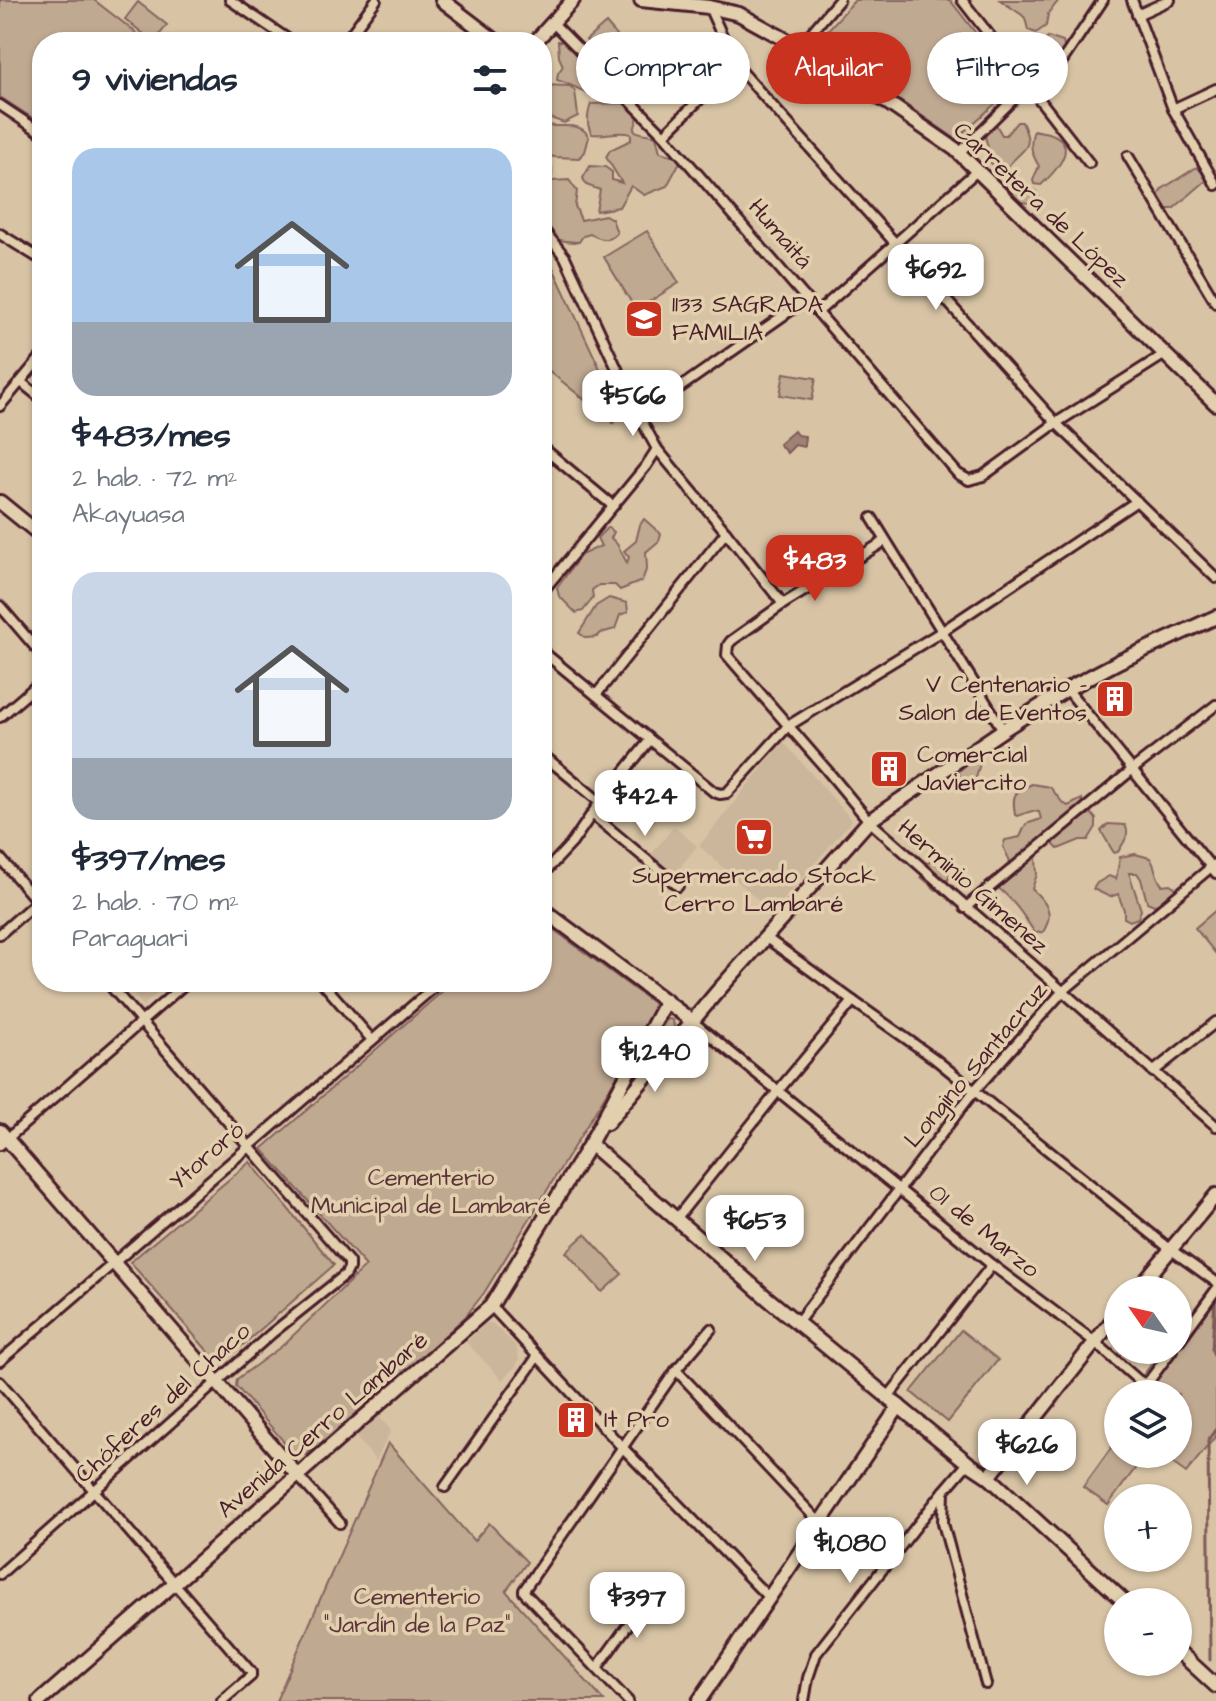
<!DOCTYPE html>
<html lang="es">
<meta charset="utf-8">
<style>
:root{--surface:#fff;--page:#f6f6f7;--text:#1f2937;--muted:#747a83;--accent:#c8321e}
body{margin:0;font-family:"Architects Daughter",sans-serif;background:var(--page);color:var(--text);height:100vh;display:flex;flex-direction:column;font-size:30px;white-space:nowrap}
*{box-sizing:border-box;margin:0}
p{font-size:26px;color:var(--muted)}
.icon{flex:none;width:44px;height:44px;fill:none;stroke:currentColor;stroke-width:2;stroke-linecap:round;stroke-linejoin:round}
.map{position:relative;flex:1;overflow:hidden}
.panel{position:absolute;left:32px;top:32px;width:520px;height:960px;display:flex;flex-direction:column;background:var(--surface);border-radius:32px;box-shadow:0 2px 6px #0004}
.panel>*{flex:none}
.guide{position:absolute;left:576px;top:32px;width:520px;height:72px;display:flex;gap:16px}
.needle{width:52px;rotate:304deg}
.controls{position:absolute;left:1104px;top:1276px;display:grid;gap:16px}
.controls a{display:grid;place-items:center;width:88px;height:88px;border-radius:50%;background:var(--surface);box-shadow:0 2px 6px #0004;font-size:40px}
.price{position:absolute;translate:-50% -68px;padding:0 18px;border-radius:16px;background:#fff;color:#222;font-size:26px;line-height:52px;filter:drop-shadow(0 2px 4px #0008)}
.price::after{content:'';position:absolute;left:50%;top:48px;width:24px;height:18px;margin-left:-12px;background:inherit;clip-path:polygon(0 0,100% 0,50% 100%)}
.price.selected{background:var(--accent);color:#fff}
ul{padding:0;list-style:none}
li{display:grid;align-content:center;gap:16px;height:424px;padding:0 40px}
li span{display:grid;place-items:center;height:248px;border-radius:24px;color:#555}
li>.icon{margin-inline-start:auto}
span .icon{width:144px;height:144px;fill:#fffc;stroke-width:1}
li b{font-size:34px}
h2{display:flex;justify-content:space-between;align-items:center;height:96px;padding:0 40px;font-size:34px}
.pill{padding:0 28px;border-radius:36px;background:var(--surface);box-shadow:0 2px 6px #0004;font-size:28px;line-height:72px}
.pill.selected{background:var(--accent);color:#fff}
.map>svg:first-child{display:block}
</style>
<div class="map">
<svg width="1216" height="1701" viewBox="0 0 1216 1701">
<rect width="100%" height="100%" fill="#d8c4a5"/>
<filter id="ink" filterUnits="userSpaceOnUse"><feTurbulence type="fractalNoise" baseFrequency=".0125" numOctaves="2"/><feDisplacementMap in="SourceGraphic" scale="16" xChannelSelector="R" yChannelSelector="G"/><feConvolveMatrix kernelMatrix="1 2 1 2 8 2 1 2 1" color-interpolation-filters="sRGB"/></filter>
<g filter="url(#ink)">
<g fill="#ccb69b">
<path d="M 783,741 L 852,820 L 772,913 L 699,846 Z"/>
<path d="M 674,826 L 697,846 L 675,874 L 650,856 Z"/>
<path d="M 123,982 L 170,982 L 143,1006 Z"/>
<path d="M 486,1323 L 492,1323 L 516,1346 L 519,1359 L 517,1365 L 502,1380 L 466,1342 Z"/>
<path d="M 377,1414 L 391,1430 L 376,1461 L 354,1435 Z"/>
</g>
<g fill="#c0a991" stroke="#85645e" stroke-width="2">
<path d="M 0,0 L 94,0 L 148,42 L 42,42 L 42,124 L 0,97 Z"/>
<path d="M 855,0 L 950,0 L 1016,85 L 956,139 L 816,43 Z"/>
<path d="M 1000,0 L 1059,0 L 1048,14 L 1046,26 L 1036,33 L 1028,30 L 1025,18 L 1022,15 Z"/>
<path d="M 138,2 L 167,25 L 154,42 L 125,19 Z"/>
<path d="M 606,23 L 635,57 L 615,74 L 586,40 Z"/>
<path d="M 1048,37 L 1063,42 L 1067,60 L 1053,78 L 1041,82 L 1030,70 L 1042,45 Z"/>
<path d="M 558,41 C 581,42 575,54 586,65 C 590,69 598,72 603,76 L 601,93 L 594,96 C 581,91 571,84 557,80 L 558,73 L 563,66 L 559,57 Z"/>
<path d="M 542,85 L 570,86 L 575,91 L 578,116 L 564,123 L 542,115 Z"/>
<path d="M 630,103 L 639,114 L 634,130 C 641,135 648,133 656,136 L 660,152 L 682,158 L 667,186 L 644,195 L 631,186 L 619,207 L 596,211 L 600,190 L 586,185 L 583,178 L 590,166 L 605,167 L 612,172 L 612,180 L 622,183 L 606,157 L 610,150 L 631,140 L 631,134 C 618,130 606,136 592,134 C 586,125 587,115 591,104 Z"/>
<path d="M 1017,122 L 1022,122 C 1035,151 1024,146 1008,166 L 996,168 L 989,161 L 989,152 L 983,128 L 995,123 L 1002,135 L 1006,135 Z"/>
<path d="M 542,124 C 559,130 580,119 589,137 L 585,152 L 579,158 L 554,157 L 542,154 Z"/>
<path d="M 1034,130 C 1040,132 1048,132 1054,135 C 1080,147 1053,174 1041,185 L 1034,184 L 1033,180 L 1039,166 C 1031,153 1029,145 1034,130 Z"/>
<path d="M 542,162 L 552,168 L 552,176 L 547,178 L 552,181 L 569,180 L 577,191 L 575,206 L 581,220 L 605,215 L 612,219 L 617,233 C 608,243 601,239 590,234 L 583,236 L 579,242 C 546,242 542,232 542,202 C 542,189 542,175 542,162 Z"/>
<path d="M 1197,167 L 1208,179 L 1173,209 L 1165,209 L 1158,196 L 1162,189 Z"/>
<path d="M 1004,177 L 1016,177 L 1025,187 L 1036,191 L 1040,199 L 1038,202 C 1015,205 1015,200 1003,181 Z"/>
<path d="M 647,231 L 679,283 L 636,310 L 604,257 Z"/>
<path d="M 542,252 L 548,257 L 621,414 L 613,423 L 542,365 Z"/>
<path d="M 784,373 L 816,378 L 812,400 L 780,395 Z"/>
<path d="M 644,519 L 661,534 L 659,541 L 646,552 L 647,567 L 642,581 L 620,590 L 615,585 L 599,585 L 592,590 L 593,598 L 583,611 L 576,613 L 559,596 L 557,588 L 581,555 L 601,546 L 597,538 L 608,527 L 614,532 L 611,538 L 617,544 L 627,563 L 629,557 L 624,551 L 636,541 L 640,525 Z"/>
<path d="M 609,598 L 627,603 L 628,612 L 620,615 L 615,629 L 601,633 L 597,637 L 586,638 L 579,633 L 596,606 Z"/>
<path d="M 968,763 L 980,763 L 976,778 L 966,782 L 960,778 L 959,771 Z"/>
<path d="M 1032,784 L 1050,787 L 1062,802 L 1068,806 L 1082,799 L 1084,807 L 1071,823 L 1078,821 L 1091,813 L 1096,819 L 1096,827 L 1088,840 L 1080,840 L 1058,849 L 1054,845 L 1054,838 L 1047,837 L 1036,858 L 1037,874 L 1032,889 C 1047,903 1055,913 1043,932 L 1035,933 C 1024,916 1013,899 997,887 C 998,876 1007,872 1010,861 L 1003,847 L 1005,840 L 1020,837 L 1026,824 L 1041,819 L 1039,812 L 1032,811 L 1017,816 L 1015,815 C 1012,794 1013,793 1032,784 Z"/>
<path d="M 1108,824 L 1125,825 C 1131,835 1123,843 1118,852 L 1114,853 L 1101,831 Z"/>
<path d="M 1135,854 L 1150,858 C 1156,866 1155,877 1162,885 L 1170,884 L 1176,888 L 1175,895 L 1170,902 L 1154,905 L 1147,902 L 1141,879 L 1137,873 L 1129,873 L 1141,910 L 1138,918 L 1130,921 L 1124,918 L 1124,910 L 1118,894 L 1110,897 L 1093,889 L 1097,883 L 1109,876 L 1116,879 L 1120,857 Z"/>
<path d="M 934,861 L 942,863 L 950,875 L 944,889 L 936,890 L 921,877 L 927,863 Z"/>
<path d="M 1216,910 L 1216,954 L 1195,928 Z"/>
<path d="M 542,921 L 653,1003 L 654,1016 L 484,1293 L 465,1317 L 352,1421 L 305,1455 L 296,1456 L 236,1386 L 237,1379 L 282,1346 L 366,1266 L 262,1149 L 453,982 L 542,982 Z"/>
<path d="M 669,1019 L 673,1020 L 674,1027 L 624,1091 L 623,1088 L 666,1021 Z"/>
<path d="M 250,1162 L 334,1265 L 220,1365 L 130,1262 Z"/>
<path d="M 585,1234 L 622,1274 L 602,1292 L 566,1252 Z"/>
<path d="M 1216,1282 L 1216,1436 L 1186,1473 L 1160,1454 L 1178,1454 L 1178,1394 L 1128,1394 L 1163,1350 L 1178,1350 L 1178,1331 Z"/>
<path d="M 961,1330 L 998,1360 L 948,1422 L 911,1392 Z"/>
<path d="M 388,1443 L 474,1541 L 489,1523 L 527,1562 L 506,1591 L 604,1701 L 276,1701 Z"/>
<path d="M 1114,1444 L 1118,1446 L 1118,1454 L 1129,1454 L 1140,1462 L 1108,1505 L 1083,1487 Z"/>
</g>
<path fill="#a08275" stroke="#7e5a57" stroke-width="2" d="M 794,431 L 797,435 L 805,436 L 804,447 L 795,445 L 787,453 L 779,444 Z"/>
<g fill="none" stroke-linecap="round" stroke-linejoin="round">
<g stroke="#7e5a57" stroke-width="3">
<path d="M 1215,1297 L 1212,1350 L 1216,1360"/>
<path d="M 1210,1660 L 1208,1440 L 1216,1429"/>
</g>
<defs>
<g id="street">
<path d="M 230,0 L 292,42"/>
<path d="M 962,0 L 1089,163"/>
<path d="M 1132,0 L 1173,109 L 1216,185"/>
<path d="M 709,7 L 735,64 L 1056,423 L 1216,578"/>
<path d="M 1137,15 L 1170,0"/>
<path d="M 552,22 L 664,135 L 958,474 L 969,480 L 983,476 L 1056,423 L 1165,354"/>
<path d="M 345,42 L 376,0"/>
<path d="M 799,47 L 839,0"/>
<path d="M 1038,97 L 1103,0"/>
<path d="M 0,105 L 42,133"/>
<path d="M 1173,109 L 1216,89"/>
<path d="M 664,135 L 735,64"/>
<path d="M 959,153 L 1029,84"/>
<path d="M 1128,156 L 1216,303"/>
<path d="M 542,228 L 565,257 L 639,416 L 657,449 L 726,532 L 783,604"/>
<path d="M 0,234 L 42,260"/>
<path d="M 818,312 L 978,170"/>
<path d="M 21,382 L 42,399"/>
<path d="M 0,406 L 42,356"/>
<path d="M 639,416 L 807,299"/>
<path d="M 542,447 L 613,506"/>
<path d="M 872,518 L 1003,730"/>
<path d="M 885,541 L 783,604 L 731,641 L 728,645 L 727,655 L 826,769 L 869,821 L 1216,1126"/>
<path d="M 542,592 L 646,466 L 657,449"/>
<path d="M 0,606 L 42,655"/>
<path d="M 542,651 L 714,792 L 720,794 L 727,793 L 788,726 L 941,632 L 1137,501"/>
<path d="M 1067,689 L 1216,873"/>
<path d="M 596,695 L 726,532"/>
<path d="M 0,717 L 42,681"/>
<path d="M 543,755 L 600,802"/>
<path d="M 592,814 L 678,886"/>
<path d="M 0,858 L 42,907"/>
<path d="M 542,875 L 572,843 L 600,802 L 650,740"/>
<path d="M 965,908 L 1133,769 L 1216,705"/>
<path d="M 0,934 L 42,897"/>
<path d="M 765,937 L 853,1001 L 935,1059 L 1170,1249 L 1216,1282"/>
<path d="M 322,982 L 372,1040"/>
<path d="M 692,1021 L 992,1265 L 1095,1342 L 1138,1380 L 1143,1383 L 1149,1381 L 1172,1350"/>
<path d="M 1153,1072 L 1216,1022"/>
<path d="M 0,1145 L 187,982"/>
<path d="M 676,1219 L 778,1091 L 853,1001"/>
<path d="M 491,1306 L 623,1448 L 769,1598"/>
<path d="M 797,1323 L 975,1090 L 1062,992 L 1216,863"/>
<path d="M 1178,1342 L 1216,1290"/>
<path d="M 0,1361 L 440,982"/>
<path d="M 676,1370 L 820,1523"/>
<path d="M 0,1382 L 251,1672 L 251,1676 L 222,1701"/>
<path d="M 888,1397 L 992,1265"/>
<path d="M 968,1463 L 944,1491 L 943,1523 L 986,1684"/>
<path d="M 298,1476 L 340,1523"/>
<path d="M 445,1487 L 537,1357"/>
<path d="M 0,1574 L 271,1334 L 346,1274 L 349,1268 L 349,1262 L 107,982"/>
<path d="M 597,1668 L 651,1593"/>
<path d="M 628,1701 L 524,1592 L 524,1590 L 676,1370 L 711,1329"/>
<path d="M 804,1701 L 808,1678 L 816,1654 L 944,1491"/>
</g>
<g id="secondary">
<path d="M 442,0 L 497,42"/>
<path d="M 641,0 L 709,7 L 739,14 L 799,47 L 891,105 L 955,149 L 1216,404"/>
<path d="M 535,42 L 573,0"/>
<path d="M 0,502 L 42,536"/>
<path d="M 542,909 L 692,1021"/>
<path d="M 607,1123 L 716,993 L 869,821 L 1003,730 L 1067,689 L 1120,661 L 1216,617"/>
<path d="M 0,1131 L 298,1476"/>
<path d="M 590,1144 L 767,1298 L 968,1463 L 989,1477 L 1125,1602"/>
<path d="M 1137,1290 L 1216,1195"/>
<path d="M 989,1477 L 1118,1313"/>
<path d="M 1178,1651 L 1216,1686"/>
<path d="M 40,1701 L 491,1306 L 590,1144 L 666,1001"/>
<path d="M 699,1701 L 899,1406"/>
</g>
</defs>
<use href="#street" stroke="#4a1f2b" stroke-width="14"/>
<use href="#secondary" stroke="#4a1f2b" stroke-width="18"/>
<use href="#street" stroke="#e1cfad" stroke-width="8"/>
<use href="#secondary" stroke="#e1cfad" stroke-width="12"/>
</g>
</g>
<defs>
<symbol id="school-square" viewBox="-11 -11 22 22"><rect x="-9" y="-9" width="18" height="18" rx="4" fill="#c8321e" stroke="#e1cfad"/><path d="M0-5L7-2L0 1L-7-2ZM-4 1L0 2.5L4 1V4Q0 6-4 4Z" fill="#fff"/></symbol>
<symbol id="building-square" viewBox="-11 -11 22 22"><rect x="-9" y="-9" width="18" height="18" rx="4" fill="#c8321e" stroke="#e1cfad"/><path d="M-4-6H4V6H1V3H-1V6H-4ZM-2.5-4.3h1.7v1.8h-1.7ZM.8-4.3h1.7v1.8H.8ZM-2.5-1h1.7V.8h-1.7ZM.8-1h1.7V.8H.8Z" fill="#fff"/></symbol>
<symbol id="supermarket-square" viewBox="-11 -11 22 22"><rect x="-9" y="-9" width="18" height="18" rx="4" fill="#c8321e" stroke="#e1cfad"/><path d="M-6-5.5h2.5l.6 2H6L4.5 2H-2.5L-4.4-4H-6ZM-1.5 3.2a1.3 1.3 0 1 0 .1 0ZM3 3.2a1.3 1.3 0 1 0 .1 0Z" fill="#fff"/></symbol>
</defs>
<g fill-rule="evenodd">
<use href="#school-square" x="622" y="297" width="44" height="44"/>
<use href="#building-square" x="1093" y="677" width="44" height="44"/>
<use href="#building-square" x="867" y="747" width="44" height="44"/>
<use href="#supermarket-square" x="732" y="815" width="44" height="44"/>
<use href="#building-square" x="554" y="1398" width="44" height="44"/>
</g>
<g text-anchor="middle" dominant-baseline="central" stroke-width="7" stroke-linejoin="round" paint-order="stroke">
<g font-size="24" fill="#4a1f2b" stroke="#e1cfad">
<text transform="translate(1041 205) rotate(43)">Carretera de López</text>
<text transform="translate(780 234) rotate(49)">Humaitá</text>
<text transform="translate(973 887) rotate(41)">Herminio Gimenez</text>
<text transform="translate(976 1065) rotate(-50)">Longino Santacruz</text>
<text transform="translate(207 1156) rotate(-41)">Ytororó</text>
<text transform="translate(984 1231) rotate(39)">01 de Marzo</text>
<text transform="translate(163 1403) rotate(-42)">Chóferes del Chaco</text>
<text transform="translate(323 1425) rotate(-41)">Avenida Cerro Lambaré</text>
</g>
<g font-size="24" fill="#4a1f2b" stroke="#e1cfad" text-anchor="start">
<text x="672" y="305">1133 SAGRADA<tspan x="672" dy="28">FAMILIA</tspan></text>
<text x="1087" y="685" text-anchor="end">V Centenario -<tspan x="1087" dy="28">Salon de Eventos</tspan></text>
<text x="917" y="755">Comercial<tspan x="917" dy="28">Javiercito</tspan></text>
<text x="754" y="876" text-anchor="middle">Supermercado Stock<tspan x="754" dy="28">Cerro Lambaré</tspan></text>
<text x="604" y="1420">It Pro</text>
</g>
<g font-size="24" fill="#5c343a" stroke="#e1cfad">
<text x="431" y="1178">Cementerio<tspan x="431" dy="28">Municipal de Lambaré</tspan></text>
<text x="417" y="1597">Cementerio<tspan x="417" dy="28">"Jardín de la Paz"</tspan></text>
</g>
</g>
</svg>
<div class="controls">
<a><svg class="needle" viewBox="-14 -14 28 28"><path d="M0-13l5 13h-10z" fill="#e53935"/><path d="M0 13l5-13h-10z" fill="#747a83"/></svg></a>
<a><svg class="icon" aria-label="layers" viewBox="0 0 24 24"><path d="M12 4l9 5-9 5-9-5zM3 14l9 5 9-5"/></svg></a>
<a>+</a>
<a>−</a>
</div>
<b class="price" style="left:936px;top:312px">$692</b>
<b class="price" style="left:633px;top:438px">$566</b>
<b class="price selected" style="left:815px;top:603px">$483</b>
<b class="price" style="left:645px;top:838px">$424</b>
<b class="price" style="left:655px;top:1094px">$1,240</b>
<b class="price" style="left:755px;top:1263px">$653</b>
<b class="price" style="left:1027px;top:1487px">$626</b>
<b class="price" style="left:850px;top:1585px">$1,080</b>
<b class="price" style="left:637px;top:1640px">$397</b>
<div class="guide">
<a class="pill">Comprar</a>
<a class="pill selected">Alquilar</a>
<a class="pill">Filtros</a>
</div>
<section class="panel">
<h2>9 viviendas<svg class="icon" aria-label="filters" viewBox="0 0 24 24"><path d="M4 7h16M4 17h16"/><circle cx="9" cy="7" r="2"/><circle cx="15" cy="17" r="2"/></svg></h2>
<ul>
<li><span style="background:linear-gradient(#a9c7e8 70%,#9aa5b1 0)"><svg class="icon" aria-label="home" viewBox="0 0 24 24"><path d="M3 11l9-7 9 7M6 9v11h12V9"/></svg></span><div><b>$483/mes</b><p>2 hab. · 72 m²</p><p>Akayuasa</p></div></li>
<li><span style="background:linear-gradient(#c9d6e8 75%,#9aa5b1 0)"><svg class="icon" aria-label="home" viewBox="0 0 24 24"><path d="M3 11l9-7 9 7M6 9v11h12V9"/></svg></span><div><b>$397/mes</b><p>2 hab. · 70 m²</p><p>Paraguari</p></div></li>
</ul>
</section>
</div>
